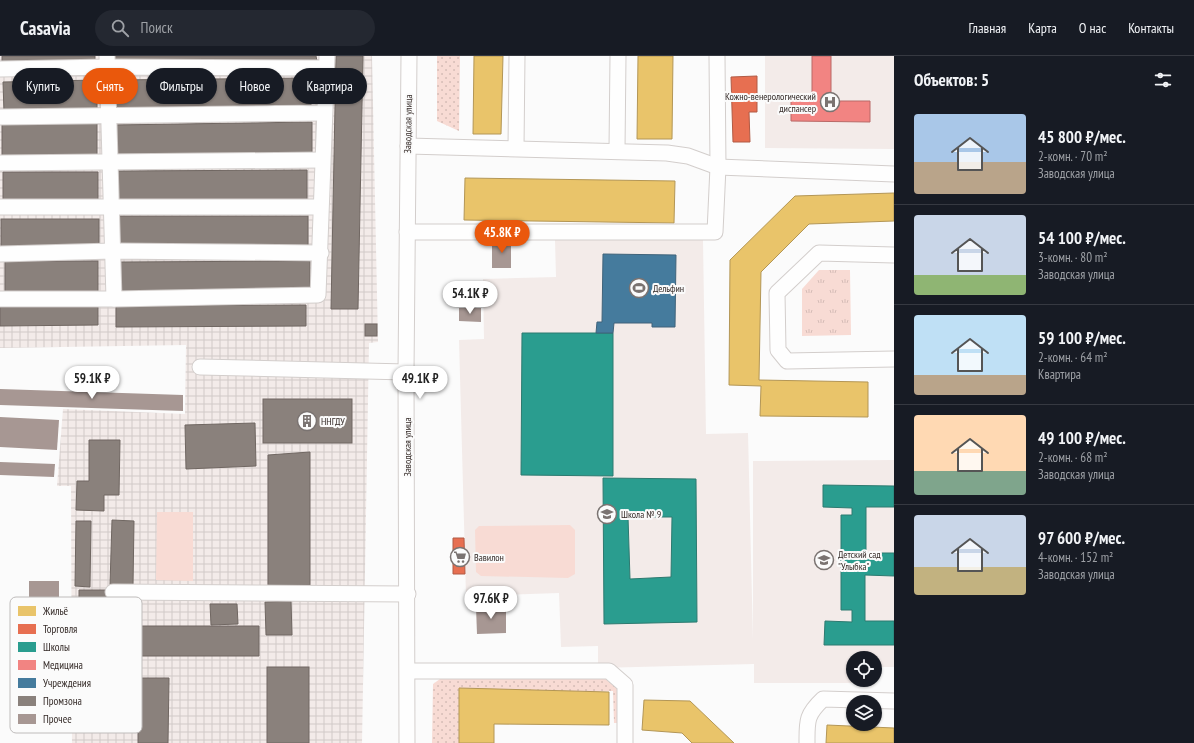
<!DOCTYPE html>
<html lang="ru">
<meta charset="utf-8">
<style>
:root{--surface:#171b24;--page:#242831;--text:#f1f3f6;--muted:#9ea1a6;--line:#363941;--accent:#ea580c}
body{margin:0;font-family:"PT Sans Narrow",sans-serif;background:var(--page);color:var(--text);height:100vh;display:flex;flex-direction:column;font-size:15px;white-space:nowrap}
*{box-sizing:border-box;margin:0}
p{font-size:13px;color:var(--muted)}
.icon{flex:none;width:22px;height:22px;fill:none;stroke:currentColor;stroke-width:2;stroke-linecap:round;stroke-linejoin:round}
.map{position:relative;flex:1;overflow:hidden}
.sheet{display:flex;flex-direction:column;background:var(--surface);width:300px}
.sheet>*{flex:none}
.guide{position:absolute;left:12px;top:12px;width:380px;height:36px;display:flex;gap:8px}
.buttons{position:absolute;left:846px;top:595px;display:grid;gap:8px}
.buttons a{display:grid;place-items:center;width:36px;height:36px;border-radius:50%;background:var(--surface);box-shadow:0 1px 3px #0004;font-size:20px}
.price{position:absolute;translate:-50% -34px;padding:0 9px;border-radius:14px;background:#fff;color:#222;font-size:13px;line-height:26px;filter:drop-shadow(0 1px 2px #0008)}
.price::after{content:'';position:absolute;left:50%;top:24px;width:12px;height:9px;margin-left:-6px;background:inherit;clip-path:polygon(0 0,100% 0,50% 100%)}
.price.current{background:var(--accent);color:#fff}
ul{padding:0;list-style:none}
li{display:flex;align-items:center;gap:12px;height:100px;padding:0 20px}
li+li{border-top:1px solid var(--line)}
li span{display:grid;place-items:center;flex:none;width:112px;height:80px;border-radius:4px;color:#555}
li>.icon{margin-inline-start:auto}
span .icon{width:48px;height:48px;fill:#fffc;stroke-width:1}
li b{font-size:17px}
h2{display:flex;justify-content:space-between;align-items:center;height:48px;padding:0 20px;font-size:17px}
.pill{padding:0 14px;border-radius:18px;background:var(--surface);box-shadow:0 1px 3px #0004;font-size:14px;line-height:36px}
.pill.current{background:var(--accent);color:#fff}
header{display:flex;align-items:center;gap:24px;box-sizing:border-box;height:56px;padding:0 20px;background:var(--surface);border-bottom:1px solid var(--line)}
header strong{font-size:19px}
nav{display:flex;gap:22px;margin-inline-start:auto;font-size:14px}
.search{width:280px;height:36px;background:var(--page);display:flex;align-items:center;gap:10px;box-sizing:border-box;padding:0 14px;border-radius:22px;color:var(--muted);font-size:15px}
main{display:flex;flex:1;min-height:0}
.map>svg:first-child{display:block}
</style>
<header>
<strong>Casavia</strong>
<div class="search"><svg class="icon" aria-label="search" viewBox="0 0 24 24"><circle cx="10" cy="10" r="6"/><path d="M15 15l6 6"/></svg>Поиск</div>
<nav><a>Главная</a><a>Карта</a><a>О нас</a><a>Контакты</a></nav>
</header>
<main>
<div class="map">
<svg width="894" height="687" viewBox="0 0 894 687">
<defs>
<pattern id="industrial-grid" width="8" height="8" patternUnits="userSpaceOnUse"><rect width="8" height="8" fill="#f3ebe9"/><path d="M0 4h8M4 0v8" fill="none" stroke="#d1cac8"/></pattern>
<pattern id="grass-dots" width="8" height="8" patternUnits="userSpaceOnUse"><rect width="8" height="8" fill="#f8dbd4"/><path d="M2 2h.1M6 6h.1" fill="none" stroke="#d5bcb6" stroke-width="1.8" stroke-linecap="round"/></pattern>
<pattern id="park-tufts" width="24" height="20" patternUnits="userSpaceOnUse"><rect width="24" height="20" fill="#f8dbd4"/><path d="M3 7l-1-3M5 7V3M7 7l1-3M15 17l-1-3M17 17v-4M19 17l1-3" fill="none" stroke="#d5bcb6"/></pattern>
</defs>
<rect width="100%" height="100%" fill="#fbfbfb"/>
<g fill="#f3ebe9">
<path d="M 765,0 L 894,0 L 894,93 L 765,92 Z"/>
<path d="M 555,184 L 703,184 L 706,378 L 748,377 L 753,584 L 753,405 L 894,404 L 894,611 L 875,611 L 875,602 L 853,602 L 852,627 L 754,627 L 754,608 L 598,612 L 598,590 L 561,591 L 559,537 L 466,540 L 459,284 L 484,283 L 483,223 L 556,221 Z"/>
</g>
<path fill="url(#industrial-grid)" d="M 0,0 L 372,0 L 378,286 L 369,287 L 362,687 L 72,687 L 71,430 L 57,430 L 63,353 L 185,358 L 186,289 L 0,292 Z"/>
<g fill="url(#grass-dots)">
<path d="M 437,0 L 460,0 L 459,75 L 437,65 Z"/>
<path d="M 607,621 L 620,634 L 620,667 L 614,667 L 613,635 L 463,638 L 462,687 L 432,687 L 433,628 L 440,623 Z"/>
</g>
<path fill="url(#park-tufts)" d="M 819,214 L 850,214 L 851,279 L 802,280 L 802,233 Z"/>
<g fill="#f8dbd4">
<path d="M 157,456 L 193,456 L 193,525 L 156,524 Z"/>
<path d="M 570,469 L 575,474 L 575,518 L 568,522 L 481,520 L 476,516 L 475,474 L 479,470 Z"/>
</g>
<g fill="#e9c46a" stroke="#b39656">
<path d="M 474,0 L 503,0 L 501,78 L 473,78 Z"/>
<path d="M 638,0 L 673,0 L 672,83 L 637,83 Z"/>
<path d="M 465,122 L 675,125 L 674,167 L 464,164 Z"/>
<path d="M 894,137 L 894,165 L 809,168 L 761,216 L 759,324 L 868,326 L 868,361 L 760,360 L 761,330 L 729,329 L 730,204 L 795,140 Z"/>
<path d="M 459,632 L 609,636 L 609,669 L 494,668 L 494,687 L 459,687 Z"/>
<path d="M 644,644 L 690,645 L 734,687 L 692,687 L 682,677 L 642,674 Z"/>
<path d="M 827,669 L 894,672 L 894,687 L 826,687 Z"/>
</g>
<g fill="#e76f51" stroke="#b15a44">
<path d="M 757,20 L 757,56 L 749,56 L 750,86 L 733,86 L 731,21 Z"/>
<path d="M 453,482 L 464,482 L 465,518 L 453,518 Z"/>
</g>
<g fill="#2a9d8f" stroke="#2d7a70" fill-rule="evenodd">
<path d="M 522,277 L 613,277 L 613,420 L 521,419 Z"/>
<path d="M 603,422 L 696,423 L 697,566 L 604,568 ZM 628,461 L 672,461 L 671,521 L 630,523 Z"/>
<path d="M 823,429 L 894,430 L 894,451 L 866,451 L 866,497 L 894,497 L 894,520 L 865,519 L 865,565 L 894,565 L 894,589 L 824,589 L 825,565 L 852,566 L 852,554 L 841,554 L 841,459 L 852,459 L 852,452 L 823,451 Z"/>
</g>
<path fill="#f28482" stroke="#b96967" d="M 812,0 L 831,0 L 831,45 L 870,45 L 870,66 L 791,65 L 791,44 L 812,44 Z"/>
<path fill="#457b9d" stroke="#40637a" d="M 603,198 L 676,199 L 675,271 L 652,271 L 652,267 L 614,267 L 613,277 L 596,277 L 597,266 L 602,266 Z"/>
<g fill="#8a817c" stroke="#706762">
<path d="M 2,0 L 95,0 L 95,5 L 2,6 Z"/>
<path d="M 113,0 L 316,0 L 317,5 L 113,5 Z"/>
<path d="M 336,0 L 363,0 L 358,253 L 331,253 Z"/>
<path d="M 311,22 L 311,49 L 115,52 L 114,24 Z"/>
<path d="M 97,24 L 97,55 L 4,56 L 3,26 Z"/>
<path d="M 312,66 L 312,98 L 116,100 L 115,69 Z"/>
<path d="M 97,67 L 97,100 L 2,101 L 2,68 Z"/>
<path d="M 307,114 L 307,146 L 117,146 L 116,115 Z"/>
<path d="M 3,116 L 98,116 L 98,146 L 3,145 Z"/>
<rect x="118" y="160" width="190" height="31"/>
<rect x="1" y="163" width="98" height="28"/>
<rect x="5" y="205" width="93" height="31"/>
<path d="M 310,205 L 310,234 L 120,235 L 120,206 Z"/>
<path d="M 306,249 L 306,270 L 116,271 L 116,250 Z"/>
<path d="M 0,251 L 98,251 L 98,269 L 0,270 Z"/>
<rect x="365" y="268" width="12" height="12"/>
<rect x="263" y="343" width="89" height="44"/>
<path d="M 255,367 L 256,410 L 186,413 L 185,369 Z"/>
<path d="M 89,384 L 120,384 L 119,439 L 104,439 L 104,455 L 76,454 L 77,425 L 89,425 Z"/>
<path d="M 310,396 L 310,529 L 268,529 L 268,399 Z"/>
<path d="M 112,464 L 134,465 L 133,529 L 110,529 Z"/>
<path d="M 76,465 L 91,465 L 90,531 L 75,530 Z"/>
<path d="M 79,534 L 108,534 L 107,570 L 259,570 L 259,600 L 79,600 Z"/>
<path d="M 291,545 L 292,579 L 266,579 L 265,546 Z"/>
<path d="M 210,548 L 237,548 L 238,568 L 211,569 Z"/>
<rect x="267" y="611" width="42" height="76"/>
<path d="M 137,622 L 169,622 L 168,687 L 138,687 L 138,658 L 116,658 L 116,650 L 80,650 L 80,638 L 137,638 Z"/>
</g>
<g fill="#a79793">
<rect x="492" y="185" width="19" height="27"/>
<path d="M 459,252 L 481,252 L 481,266 L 459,265 Z"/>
<path d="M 0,333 L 183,339 L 183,355 L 0,349 Z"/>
<path d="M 0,361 L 59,364 L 57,394 L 0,391 Z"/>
<path d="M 0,406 L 55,408 L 54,421 L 0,419 Z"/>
<rect x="29" y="525" width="30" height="65"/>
<path d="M 476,551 L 506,551 L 506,577 L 477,578 Z"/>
</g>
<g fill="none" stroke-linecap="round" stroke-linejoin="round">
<defs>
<g id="minor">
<path d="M 107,0 L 114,243 L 318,239 L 327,0"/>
<path d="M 0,13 L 108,11 L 325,12"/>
<path d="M 0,61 L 323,57"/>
<path d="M 408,90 L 667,97 L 688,100 L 718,111 L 894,118"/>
<path d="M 516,92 L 517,0"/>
<path d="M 617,94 L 618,0"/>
<path d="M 0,107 L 322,104"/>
<path d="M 0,151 L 320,151"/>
<path d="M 407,176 L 715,176 L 718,111 L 717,0"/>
<path d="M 0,198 L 113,195 L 321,197"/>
<path d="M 894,199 L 819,197 L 777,237 L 778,294 L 787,305 L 894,303"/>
<path d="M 0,243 L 114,243"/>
<path d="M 200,311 L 406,316"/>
<path d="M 113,536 L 408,538"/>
<path d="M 408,615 L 609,615 L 625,629 L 625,687"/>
<path d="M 407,687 L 406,316 L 409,0"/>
<path d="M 807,687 C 807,665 806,659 823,643 L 894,645"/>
</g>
</defs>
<use href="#minor" stroke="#d3cecc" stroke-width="17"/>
<use href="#minor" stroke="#fefefe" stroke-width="15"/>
</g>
<defs>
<symbol id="hospital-ring" viewBox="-11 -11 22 22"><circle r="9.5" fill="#fbfbfb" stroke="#7a7371" stroke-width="1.5"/><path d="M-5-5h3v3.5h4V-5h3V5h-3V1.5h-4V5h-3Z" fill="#7a7371"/></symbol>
<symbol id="stadium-ring" viewBox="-11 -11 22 22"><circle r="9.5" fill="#fbfbfb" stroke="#7a7371" stroke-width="1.5"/><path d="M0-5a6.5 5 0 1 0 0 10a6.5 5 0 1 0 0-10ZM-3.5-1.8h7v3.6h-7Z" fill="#7a7371"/></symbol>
<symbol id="building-ring" viewBox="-11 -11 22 22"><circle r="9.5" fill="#fbfbfb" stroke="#7a7371" stroke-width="1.5"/><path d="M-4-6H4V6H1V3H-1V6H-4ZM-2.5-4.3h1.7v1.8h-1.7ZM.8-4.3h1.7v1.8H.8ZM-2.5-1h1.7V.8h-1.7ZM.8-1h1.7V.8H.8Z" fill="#7a7371"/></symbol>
<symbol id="school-ring" viewBox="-11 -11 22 22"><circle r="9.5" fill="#fbfbfb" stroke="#7a7371" stroke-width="1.5"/><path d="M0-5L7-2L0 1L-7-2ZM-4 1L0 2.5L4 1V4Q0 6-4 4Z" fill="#7a7371"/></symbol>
<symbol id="supermarket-ring" viewBox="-11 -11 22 22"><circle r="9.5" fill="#fbfbfb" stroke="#7a7371" stroke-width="1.5"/><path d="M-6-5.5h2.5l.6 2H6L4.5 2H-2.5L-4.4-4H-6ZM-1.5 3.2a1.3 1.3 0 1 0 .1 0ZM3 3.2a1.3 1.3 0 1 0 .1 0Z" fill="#7a7371"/></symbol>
</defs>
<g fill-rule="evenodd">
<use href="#hospital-ring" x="819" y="35" width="22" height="22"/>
<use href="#stadium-ring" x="628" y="221" width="22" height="22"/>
<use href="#building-ring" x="296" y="354" width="22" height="22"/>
<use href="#school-ring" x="596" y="447" width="22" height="22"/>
<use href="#supermarket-ring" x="449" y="490" width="22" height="22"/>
<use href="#school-ring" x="813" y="493" width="22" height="22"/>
</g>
<g text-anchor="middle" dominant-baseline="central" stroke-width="4" stroke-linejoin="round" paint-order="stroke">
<g font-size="10" fill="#342a27" stroke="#fbfbfb" text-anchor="start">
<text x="816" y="40" text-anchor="end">Кожно-венерологический<tspan x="816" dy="12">диспансер</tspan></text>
<text x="653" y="232">Дельфин</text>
<text x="321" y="365">ННГДУ</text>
<text x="621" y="458">Школа № 9</text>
<text x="838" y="498">Детский сад<tspan x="838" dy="12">"Улыбка"</tspan></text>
<text x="474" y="501">Вавилон</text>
</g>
<g font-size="10" fill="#342a27" stroke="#fbfbfb">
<text transform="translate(408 68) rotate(-89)">Заводская улица</text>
<text transform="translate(407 391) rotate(-90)">Заводская улица</text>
</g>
</g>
<rect x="10" y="541" width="132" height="136" rx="6" fill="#fbfbfb" stroke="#bfbcbb" stroke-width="1"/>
<rect x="18" y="550" width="18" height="10" fill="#e9c46a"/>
<rect x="18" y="568" width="18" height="10" fill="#e76f51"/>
<rect x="18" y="586" width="18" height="10" fill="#2a9d8f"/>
<rect x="18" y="604" width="18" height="10" fill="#f28482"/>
<rect x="18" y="622" width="18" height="10" fill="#457b9d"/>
<rect x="18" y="640" width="18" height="10" fill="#8a817c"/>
<rect x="18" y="658" width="18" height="10" fill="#a79793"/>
<g font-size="11" fill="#342a27">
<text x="43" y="559">Жильё</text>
<text x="43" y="577">Торговля</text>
<text x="43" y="595">Школы</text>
<text x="43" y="613">Медицина</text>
<text x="43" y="631">Учреждения</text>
<text x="43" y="649">Промзона</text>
<text x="43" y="667">Прочее</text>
</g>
</svg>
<div class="buttons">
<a><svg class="icon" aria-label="locate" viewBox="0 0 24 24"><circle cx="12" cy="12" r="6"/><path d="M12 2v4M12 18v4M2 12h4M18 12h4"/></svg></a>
<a><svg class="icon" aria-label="layers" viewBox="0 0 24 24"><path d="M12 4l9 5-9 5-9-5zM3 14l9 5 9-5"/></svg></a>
</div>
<b class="price current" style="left:502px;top:198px">45.8K ₽</b>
<b class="price" style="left:470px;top:259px">54.1K ₽</b>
<b class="price" style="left:92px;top:344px">59.1K ₽</b>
<b class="price" style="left:420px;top:344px">49.1K ₽</b>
<b class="price" style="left:491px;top:564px">97.6K ₽</b>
<div class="guide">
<a class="pill">Купить</a>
<a class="pill current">Снять</a>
<a class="pill">Фильтры</a>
<a class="pill">Новое</a>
<a class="pill">Квартира</a>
</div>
</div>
<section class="sheet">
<h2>Объектов: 5<svg class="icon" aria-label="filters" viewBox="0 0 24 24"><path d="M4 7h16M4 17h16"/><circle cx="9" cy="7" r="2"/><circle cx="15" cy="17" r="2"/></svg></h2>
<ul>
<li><span style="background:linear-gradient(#a9c7e8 60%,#b9a48a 0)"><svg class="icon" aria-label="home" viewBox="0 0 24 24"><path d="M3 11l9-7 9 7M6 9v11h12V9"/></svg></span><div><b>45 800 ₽/мес.</b><p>2-комн. · 70 m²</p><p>Заводская улица</p></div></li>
<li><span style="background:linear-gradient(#c9d6e8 75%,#8fb573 0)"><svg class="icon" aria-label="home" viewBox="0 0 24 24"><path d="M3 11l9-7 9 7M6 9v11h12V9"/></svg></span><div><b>54 100 ₽/мес.</b><p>3-комн. · 80 m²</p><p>Заводская улица</p></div></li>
<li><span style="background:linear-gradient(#bfe0f5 75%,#b9a48a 0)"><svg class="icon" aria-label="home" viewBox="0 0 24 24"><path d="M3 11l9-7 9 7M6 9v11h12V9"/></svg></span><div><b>59 100 ₽/мес.</b><p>2-комн. · 64 m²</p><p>Квартира</p></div></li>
<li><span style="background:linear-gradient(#ffd9b3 70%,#7fa58c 0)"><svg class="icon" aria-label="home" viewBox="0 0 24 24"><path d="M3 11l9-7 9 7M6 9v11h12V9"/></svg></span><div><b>49 100 ₽/мес.</b><p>2-комн. · 68 m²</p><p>Заводская улица</p></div></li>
<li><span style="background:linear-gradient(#c9d6e8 65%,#c2b280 0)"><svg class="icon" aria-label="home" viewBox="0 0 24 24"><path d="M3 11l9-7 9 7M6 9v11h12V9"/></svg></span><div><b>97 600 ₽/мес.</b><p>4-комн. · 152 m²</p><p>Заводская улица</p></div></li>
</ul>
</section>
</main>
